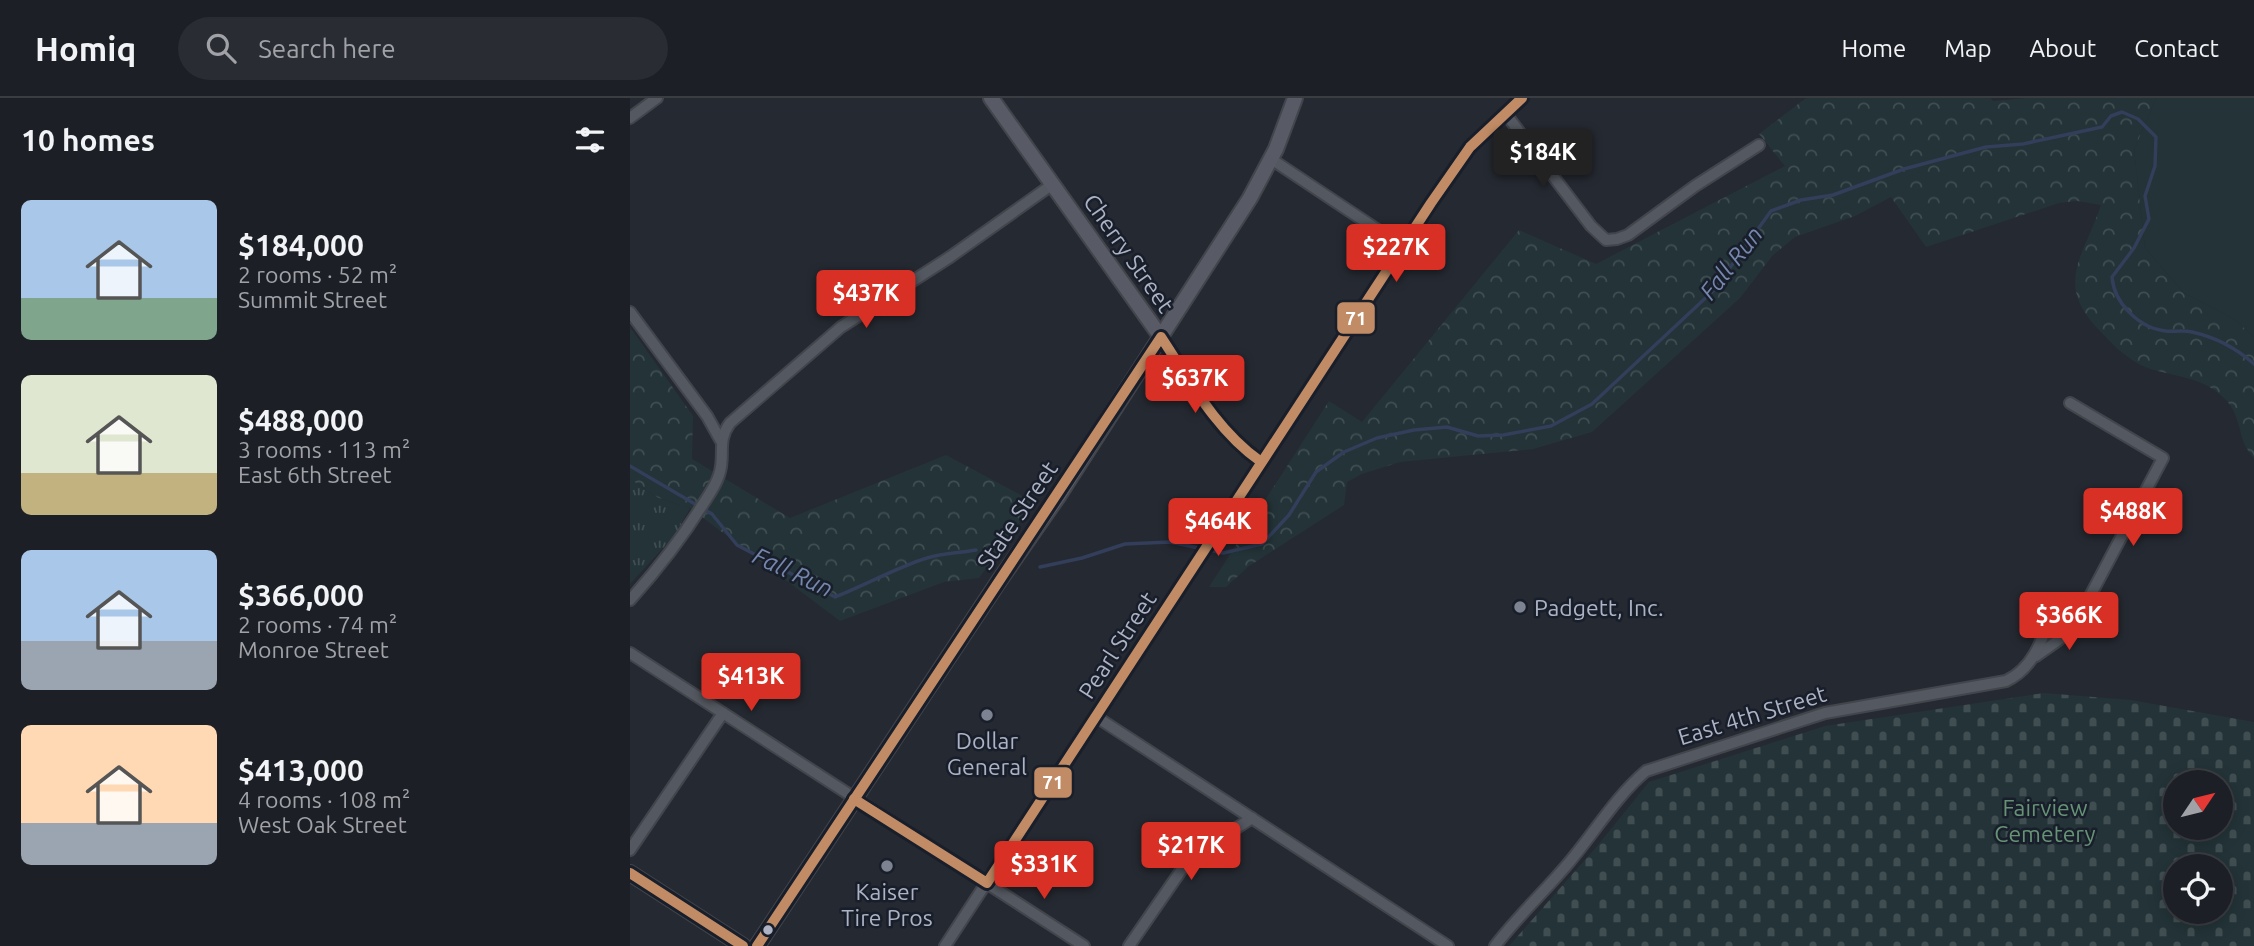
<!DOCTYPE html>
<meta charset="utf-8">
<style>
:root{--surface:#1c1f25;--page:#292c32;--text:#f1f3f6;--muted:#a0a2a7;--line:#3a3d42;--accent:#d93025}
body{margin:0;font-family:Ubuntu,sans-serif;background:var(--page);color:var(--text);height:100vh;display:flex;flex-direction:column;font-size:26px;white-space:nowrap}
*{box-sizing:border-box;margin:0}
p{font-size:23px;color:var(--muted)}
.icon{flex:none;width:38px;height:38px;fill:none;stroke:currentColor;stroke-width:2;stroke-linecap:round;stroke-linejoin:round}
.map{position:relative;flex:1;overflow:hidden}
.details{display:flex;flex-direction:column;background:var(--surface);width:630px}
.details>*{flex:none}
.needle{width:46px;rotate:55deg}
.controls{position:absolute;left:1533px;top:672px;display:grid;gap:14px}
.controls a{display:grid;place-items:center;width:70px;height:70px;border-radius:50%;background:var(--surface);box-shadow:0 4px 18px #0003,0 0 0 2px var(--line);font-size:35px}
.price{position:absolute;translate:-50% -60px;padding:0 16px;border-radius:7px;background:var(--accent);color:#fff;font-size:23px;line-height:46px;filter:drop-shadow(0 2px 4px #0008)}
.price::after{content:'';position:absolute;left:50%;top:42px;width:21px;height:16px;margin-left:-10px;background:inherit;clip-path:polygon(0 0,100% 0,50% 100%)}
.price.current{background:#222;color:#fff}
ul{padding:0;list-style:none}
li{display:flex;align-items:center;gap:21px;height:175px;padding:0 21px}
li span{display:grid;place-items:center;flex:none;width:196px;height:140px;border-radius:10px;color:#555}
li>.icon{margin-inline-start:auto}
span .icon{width:84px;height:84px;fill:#fffc;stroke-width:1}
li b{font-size:30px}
h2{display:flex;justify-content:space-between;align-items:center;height:84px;padding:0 21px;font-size:30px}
header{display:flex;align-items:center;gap:42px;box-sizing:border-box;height:98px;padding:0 35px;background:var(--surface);border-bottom:2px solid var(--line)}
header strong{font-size:33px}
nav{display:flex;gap:38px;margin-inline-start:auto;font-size:24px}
.search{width:490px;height:63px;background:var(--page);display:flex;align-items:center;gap:18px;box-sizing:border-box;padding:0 24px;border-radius:38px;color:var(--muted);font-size:26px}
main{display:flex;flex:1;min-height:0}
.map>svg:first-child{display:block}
</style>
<header>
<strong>Homiq</strong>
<div class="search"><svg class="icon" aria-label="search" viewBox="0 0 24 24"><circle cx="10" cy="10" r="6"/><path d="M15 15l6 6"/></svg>Search here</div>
<nav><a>Home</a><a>Map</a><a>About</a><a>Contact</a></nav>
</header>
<main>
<section class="details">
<h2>10 homes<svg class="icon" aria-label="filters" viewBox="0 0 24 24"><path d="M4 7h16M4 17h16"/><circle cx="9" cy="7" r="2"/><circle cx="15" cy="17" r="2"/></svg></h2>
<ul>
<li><span style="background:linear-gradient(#a9c7e8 70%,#7fa58c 0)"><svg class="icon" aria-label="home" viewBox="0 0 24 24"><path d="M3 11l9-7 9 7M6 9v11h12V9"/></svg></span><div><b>$184,000</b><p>2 rooms · 52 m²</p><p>Summit Street</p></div></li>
<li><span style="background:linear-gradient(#dfe7d0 70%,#c2b280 0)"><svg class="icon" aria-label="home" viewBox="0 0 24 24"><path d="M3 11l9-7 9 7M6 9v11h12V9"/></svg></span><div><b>$488,000</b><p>3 rooms · 113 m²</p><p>East 6th Street</p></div></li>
<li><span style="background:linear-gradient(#a9c7e8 65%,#9aa5b1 0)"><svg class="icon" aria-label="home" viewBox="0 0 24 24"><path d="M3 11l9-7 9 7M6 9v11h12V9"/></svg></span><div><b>$366,000</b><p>2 rooms · 74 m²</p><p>Monroe Street</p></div></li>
<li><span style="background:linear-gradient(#ffd9b3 70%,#9aa5b1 0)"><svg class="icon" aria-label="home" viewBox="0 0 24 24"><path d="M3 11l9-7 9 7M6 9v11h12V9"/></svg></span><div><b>$413,000</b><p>4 rooms · 108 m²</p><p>West Oak Street</p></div></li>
</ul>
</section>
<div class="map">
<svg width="1624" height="848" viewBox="0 0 1624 848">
<defs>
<pattern id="forest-crowns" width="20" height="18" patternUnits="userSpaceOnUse" patternTransform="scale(1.75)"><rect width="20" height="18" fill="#233337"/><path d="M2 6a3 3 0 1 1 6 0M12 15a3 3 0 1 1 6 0" fill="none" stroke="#404e52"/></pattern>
<pattern id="cemetery-stones" width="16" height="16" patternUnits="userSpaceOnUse" patternTransform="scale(1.75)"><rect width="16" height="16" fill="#233337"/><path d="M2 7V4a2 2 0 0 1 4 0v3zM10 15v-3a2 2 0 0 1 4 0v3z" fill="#404e52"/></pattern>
<pattern id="park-tufts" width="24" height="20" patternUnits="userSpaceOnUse" patternTransform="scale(1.75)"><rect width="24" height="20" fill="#233337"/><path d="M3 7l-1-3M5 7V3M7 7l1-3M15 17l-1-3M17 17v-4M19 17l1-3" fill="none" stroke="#404e52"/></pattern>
</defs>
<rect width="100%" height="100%" fill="#252931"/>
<path fill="#233337" d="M 1526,0 L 1624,0 L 1624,239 L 1604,221 L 1554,195 L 1515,150 L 1504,52 Z"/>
<g fill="url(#forest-crowns)">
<path d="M 1176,0 L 1361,0 L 1363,3 L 1396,0 L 1526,0 L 1504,52 L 1515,150 L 1554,195 L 1604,221 L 1624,239 L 1624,361 C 1620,355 1615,349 1613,343 C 1609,329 1607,315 1597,303 C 1573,277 1545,280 1515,269 C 1500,263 1484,248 1473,236 C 1422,186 1453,161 1471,107 L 1447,103 L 1429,105 L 1296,149 L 1261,99 L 1225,118 L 1165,139 L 1143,157 L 1110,200 L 962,334 L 903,351 L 770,364 L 732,376 L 717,384 L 714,407 L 619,468 L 596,489 L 579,489 L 699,303 L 732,324 L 889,132 L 966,166 L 1155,68 L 1129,36 Z"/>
<path d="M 0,229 L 63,318 L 62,361 L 160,420 L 316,357 L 404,404 L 349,480 L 314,484 L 210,523 L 60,410 L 28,400 L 0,381 Z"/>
</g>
<path fill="url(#cemetery-stones)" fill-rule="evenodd" d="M 1414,595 L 1501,602 L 1624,624 L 1624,848 L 879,848 L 968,747 L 1019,684 L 1195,628 ZM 1545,684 L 1591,684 L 1591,730 L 1545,730 ZM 1545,768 L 1591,768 L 1591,814 L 1545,814 Z"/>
<path fill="url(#park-tufts)" d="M 0,381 L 28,400 L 60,410 L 45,437 L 0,486 Z"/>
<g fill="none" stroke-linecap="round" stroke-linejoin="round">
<g stroke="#323e5a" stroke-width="3.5">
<path d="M 0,368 L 82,416 L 107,447 L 205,499 C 236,487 265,470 297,460 C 313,455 330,455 346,452"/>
<path d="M 410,469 L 452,460 L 495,446 L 540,444 L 593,455 L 632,446 L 659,417 L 686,374 L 714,354 L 747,340 L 784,332 L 817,329 L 848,338 L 873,337 L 921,328 L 962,306 L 1083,193 L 1141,113 L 1171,102 L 1203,97 L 1274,71 L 1356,49 L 1393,46 L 1472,29 L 1481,18 L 1492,14 L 1508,21 L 1526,39 L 1525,68 L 1515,98 L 1519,121 L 1504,150 L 1482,179 C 1484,205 1509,230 1535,233 C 1544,234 1553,232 1562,234 C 1585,239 1606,250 1624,266"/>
</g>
<defs>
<g id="street">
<path d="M 875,15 L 961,128 L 976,142 L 987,141 L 998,137 L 1065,88 L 1129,47"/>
<path d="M 0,20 L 27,0"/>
<path d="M 641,61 L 772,148"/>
<path d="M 0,214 L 77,318 L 91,343"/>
<path d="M 531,239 C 556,277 592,342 630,363"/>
<path d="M 0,502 C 27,472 52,440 73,406 C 79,397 86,387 89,377 C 96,358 86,344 100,325 L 211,229 L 320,159 L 423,86"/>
<path d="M 0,555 L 454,848"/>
<path d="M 1406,558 L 1430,541 L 1449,519 L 1533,360 L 1440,305"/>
<path d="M 465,618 L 818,848"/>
<path d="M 0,752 L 93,615"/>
<path d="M 315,848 L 801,105 L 840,49 L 892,0"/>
<path d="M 499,848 L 559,761 L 622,720"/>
<path d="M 865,848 C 887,819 913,795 936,768 C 963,737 985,699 1016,673 L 1195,615 L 1376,583 C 1407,569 1414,534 1425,505"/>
</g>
<g id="secondary">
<path d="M 361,0 L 531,239"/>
<path d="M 0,775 L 113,848"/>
<path d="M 127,848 L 369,483 L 429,397 L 620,100 L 646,51 L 665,0"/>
</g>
</defs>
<use href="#street" stroke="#42454c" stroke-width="14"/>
<use href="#secondary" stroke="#42454c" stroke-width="18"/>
<use href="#street" stroke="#545860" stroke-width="10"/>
<use href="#secondary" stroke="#585b65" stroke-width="14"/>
<defs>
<g id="bus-1">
<path d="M 224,701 L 357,785 L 801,105 L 840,49 L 892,0"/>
<path d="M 0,775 L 113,848"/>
<path d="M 127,848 L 531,239 C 560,283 586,332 630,363"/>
</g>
</defs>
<use href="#bus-1" stroke="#191e2b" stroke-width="16"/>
<use href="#bus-1" stroke="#c18c65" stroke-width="10"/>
</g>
<g fill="#7d8391" stroke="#191e2b" stroke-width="2.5">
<circle cx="890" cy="509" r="7"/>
<circle cx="357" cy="617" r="7"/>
<circle cx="257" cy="768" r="7"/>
</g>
<circle fill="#adb3c4" stroke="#191e2b" stroke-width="2.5" cx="138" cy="832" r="6"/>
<g text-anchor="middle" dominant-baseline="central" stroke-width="5" stroke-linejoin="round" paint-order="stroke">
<g font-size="23" fill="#adb3c4" stroke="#191e2b">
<text transform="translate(499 155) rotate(55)">Cherry Street</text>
<text transform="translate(387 417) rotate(-56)">State Street</text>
<text transform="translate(487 547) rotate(-57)">Pearl Street</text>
<text transform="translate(1122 617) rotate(-17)">East 4th Street</text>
</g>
<g font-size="23" fill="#adb3c4" stroke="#191e2b">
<text x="904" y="509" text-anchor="start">Padgett, Inc.</text>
<text x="357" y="642">Dollar<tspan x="357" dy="26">General</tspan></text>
<text x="257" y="793">Kaiser<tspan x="257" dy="26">Tire Pros</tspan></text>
</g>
<g font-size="23" fill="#669375" stroke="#191e2b">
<text x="1415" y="709">Fairview<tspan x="1415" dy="26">Cemetery</tspan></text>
</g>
<g font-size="24" font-style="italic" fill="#7587ac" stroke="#191e2b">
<text transform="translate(1101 165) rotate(-52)">Fall Run</text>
<text transform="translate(163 474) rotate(25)">Fall Run</text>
</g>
</g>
<g stroke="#191e2b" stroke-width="2.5">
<rect x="706" y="203" width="40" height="34" rx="7" fill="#c18c65"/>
<rect x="403" y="668" width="40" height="33" rx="7" fill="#c18c65"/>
</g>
<g font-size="19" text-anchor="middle" font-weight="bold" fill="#fff">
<text x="726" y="227">71</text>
<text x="423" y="691">71</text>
</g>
</svg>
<div class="controls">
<a><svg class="needle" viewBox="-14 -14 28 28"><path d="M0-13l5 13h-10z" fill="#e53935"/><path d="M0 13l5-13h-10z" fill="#a0a2a7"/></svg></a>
<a><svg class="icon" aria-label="locate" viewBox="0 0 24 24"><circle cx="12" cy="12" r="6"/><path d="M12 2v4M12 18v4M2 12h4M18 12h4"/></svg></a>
</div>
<b class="price current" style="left:913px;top:91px">$184K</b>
<b class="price" style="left:766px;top:186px">$227K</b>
<b class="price" style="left:236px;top:232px">$437K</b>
<b class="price" style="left:565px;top:317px">$637K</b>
<b class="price" style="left:1503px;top:450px">$488K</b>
<b class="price" style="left:588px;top:460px">$464K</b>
<b class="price" style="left:1439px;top:554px">$366K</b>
<b class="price" style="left:121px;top:615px">$413K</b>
<b class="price" style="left:561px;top:784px">$217K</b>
<b class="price" style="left:414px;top:803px">$331K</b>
</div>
</main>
